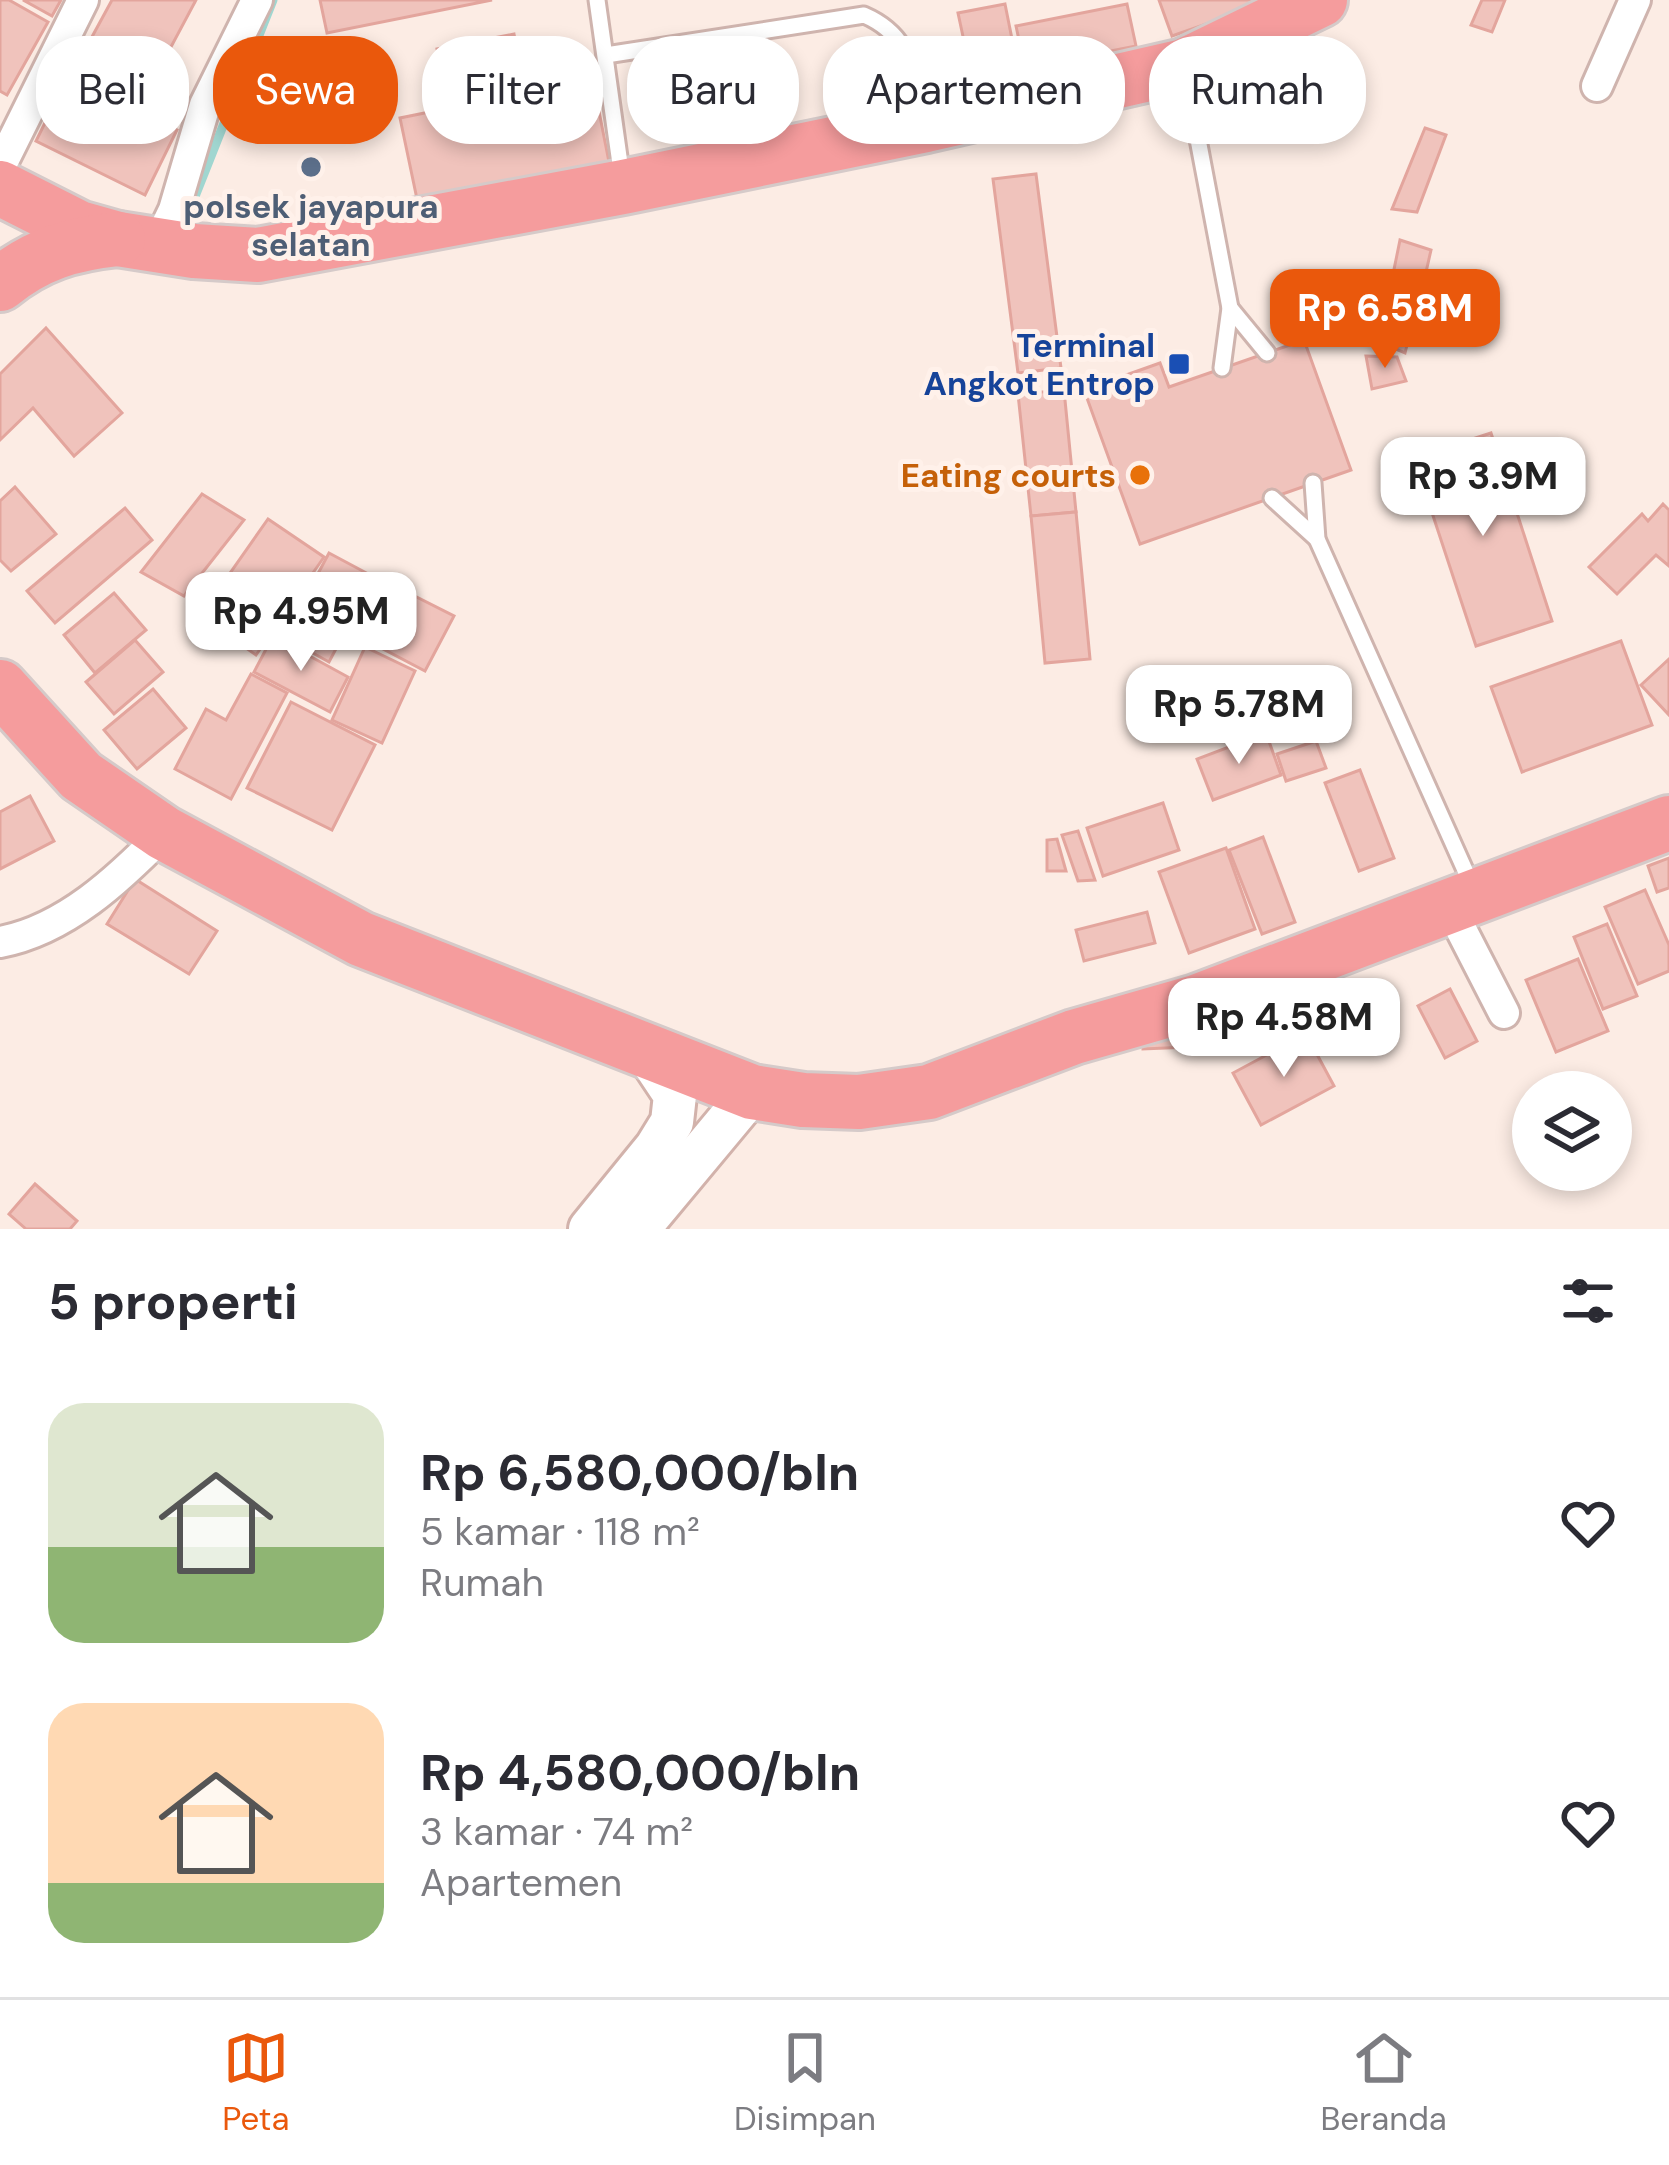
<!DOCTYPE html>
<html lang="id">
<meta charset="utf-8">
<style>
:root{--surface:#fff;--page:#f2f2f3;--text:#2b2b33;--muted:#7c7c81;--line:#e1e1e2;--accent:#ea580c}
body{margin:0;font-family:"DM Sans",sans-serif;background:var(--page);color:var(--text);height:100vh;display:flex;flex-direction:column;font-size:45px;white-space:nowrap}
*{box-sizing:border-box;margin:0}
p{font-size:39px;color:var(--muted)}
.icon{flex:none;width:66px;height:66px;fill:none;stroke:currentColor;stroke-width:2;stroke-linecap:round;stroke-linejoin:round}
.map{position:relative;height:1229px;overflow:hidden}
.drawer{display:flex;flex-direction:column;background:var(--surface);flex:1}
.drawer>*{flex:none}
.top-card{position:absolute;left:36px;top:36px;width:1599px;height:108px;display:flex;gap:24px}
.buttons{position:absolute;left:1512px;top:1071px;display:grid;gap:24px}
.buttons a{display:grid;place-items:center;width:120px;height:120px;border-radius:50%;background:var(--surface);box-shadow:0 6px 18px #0003;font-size:60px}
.price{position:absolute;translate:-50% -102px;padding:0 27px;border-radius:24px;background:#fff;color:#222;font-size:39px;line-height:78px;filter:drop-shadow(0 3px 6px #0008)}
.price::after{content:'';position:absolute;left:50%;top:72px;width:36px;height:27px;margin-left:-18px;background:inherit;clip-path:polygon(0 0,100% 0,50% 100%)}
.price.selected{background:var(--accent);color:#fff}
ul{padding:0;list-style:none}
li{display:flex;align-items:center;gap:36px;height:300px;padding:0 48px}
li span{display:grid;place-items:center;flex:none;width:336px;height:240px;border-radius:36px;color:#555}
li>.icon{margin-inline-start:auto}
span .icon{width:144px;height:144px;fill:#fffc;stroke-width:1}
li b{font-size:51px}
h2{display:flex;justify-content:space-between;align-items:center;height:144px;padding:0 48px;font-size:51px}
.chip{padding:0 42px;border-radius:48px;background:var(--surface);box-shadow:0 6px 18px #0003;font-size:42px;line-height:108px}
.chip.selected{background:var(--accent);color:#fff}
.tabs{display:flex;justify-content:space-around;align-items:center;height:168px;border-top:3px solid var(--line);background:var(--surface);font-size:33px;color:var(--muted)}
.tabs a{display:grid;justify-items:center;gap:6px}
.tabs .selected{color:var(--accent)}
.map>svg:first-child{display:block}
</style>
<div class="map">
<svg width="1669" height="1229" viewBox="0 0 1669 1229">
<rect width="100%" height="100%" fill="#fcece4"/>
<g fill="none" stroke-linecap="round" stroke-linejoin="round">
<path stroke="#a0d6d0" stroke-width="9" d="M 188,214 L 273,0"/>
</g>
<g fill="#f0c3bc" stroke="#e3a59d" stroke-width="3">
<path d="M 0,0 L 9,0 L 48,22 L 7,95 L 0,91 Z"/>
<path d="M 23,0 L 61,0 L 52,16 Z"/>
<path d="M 112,0 L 196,0 L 140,105 L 74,70 Z"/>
<path d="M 320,0 L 492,0 L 327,33 Z"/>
<path d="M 1159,0 L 1275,0 L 1172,36 Z"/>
<path d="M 1482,0 L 1505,0 L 1492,32 L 1471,25 Z"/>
<path d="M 1005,4 L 1017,64 L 971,74 L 958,13 Z"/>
<path d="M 1127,4 L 1136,46 L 1025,68 L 1016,26 Z"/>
<path d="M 514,34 L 526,94 L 593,81 L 609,162 L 417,199 L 400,118 L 449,108 L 437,49 Z"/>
<path d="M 68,76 L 177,130 L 145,195 L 36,141 Z"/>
<path d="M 1425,128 L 1446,135 L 1417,212 L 1392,209 Z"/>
<path d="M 1036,174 L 1061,368 L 1018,373 L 993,179 Z"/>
<path d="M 1400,240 L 1431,250 L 1419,303 L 1389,294 Z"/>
<path d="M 1393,305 L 1415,314 L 1405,353 L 1379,342 Z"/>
<path d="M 46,328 L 122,413 L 74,456 L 33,408 L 0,440 L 0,374 Z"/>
<path d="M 1304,340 L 1351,470 L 1140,544 L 1084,390 L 1160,363 L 1169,387 Z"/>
<path d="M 1366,356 L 1397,357 L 1406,381 L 1372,389 Z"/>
<path d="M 1064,390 L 1076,512 L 1031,516 L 1018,394 Z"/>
<path d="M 1491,433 L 1552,621 L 1476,646 L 1414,458 Z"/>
<path d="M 15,487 L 56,534 L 11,571 L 0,560 L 0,501 Z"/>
<path d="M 202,494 L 244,520 L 184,596 L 141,572 Z"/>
<path d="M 1663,504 L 1669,510 L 1669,566 L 1656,555 L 1617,594 L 1589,567 L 1642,514 L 1648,521 Z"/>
<path d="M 125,508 L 152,540 L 55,623 L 27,591 Z"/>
<path d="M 1076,512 L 1090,659 L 1045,663 L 1031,516 Z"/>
<path d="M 268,519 L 324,557 L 256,655 L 200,616 Z"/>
<path d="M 329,553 L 374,577 L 329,662 L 284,637 Z"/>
<path d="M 377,577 L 454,616 L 425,671 L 349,631 Z"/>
<path d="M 114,593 L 146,630 L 95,673 L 64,635 Z"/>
<path d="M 273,636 L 348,677 L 330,712 L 254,672 Z"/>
<path d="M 135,640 L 163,672 L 114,714 L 86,682 Z"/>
<path d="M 1621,641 L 1652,725 L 1522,772 L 1491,687 Z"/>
<path d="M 365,647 L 415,671 L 382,743 L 332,720 Z"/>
<path d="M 1669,659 L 1669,715 L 1641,685 Z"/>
<path d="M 251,674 L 287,693 L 231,799 L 175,769 L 206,709 L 226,720 Z"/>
<path d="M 153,689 L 186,728 L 137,769 L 104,730 Z"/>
<path d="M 291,702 L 375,745 L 332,830 L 247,788 Z"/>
<path d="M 1266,733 L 1281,775 L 1213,800 L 1197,759 Z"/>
<path d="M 1316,741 L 1326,768 L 1286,781 L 1277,754 Z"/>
<path d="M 1360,770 L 1394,858 L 1359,871 L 1325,783 Z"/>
<path d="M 30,796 L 54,841 L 0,869 L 0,812 Z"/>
<path d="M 1163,803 L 1179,850 L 1103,876 L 1087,828 Z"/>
<path d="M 1078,831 L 1095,880 L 1078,881 L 1062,835 Z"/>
<path d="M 1263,837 L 1295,922 L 1262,934 L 1229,850 Z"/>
<path d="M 1057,839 L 1066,871 L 1047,871 L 1047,840 Z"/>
<path d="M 1226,848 L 1255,929 L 1189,953 L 1159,872 Z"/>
<path d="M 1669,858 L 1669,888 L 1657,892 L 1648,866 Z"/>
<path d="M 135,879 L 217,931 L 189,974 L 107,924 Z"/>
<path d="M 1645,890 L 1669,945 L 1669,971 L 1638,984 L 1605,907 Z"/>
<path d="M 1147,912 L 1155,943 L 1084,961 L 1076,930 Z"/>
<path d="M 1607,924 L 1637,996 L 1603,1009 L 1574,937 Z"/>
<path d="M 1578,959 L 1608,1031 L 1556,1052 L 1526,980 Z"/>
<path d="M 1450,989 L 1477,1041 L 1445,1058 L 1418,1006 Z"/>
<path d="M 1223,1004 L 1241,1032 L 1214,1043 L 1196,1022 Z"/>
<path d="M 1188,1024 L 1189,1047 L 1143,1049 L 1143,1030 Z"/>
<path d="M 1306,1034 L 1334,1086 L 1261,1125 L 1233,1073 Z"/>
<path d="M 35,1184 L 77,1221 L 70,1229 L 26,1229 L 9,1214 Z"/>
</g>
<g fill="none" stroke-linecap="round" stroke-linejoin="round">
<defs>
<g id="lane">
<path d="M 597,0 L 622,178"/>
<path d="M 606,55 L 864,15 C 912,36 911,70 924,116"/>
<path d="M 1186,76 L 1230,308 L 1222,368"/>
<path d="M 1230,308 L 1267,353"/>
<path d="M 1313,483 L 1317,539 L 1473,888"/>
<path d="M 1272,498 L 1317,539"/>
</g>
<g id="street">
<path d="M 1597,86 L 1635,0"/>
<path d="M 0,167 L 83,0"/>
<path d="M 157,245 L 174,210 L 205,105 L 257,0"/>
<path d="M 1449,906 L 1504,1013"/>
<path d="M 0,942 C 65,930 119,879 164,833"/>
</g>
<g id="secondary">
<path d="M 590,1229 L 656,1148 L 672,1122 L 675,1095 L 645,1050"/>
<path d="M 638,1229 L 752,1092"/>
</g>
<g id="highway">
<path d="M 0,188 L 79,228 L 118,239 L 194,251 L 258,255 L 623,187 L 926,125 L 1184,66 L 1320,0"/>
<path d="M 0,284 C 37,254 71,244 118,239"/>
<path d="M 0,687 L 81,776 L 164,833 L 361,939 L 752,1092 L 803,1100 L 859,1102 L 929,1092 L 1074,1037 L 1196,1002 L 1669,823"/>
</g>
</defs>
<use href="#lane" stroke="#cfb4ae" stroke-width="21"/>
<use href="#street" stroke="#cfb4ae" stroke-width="36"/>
<use href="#secondary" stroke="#d2b2ab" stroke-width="48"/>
<use href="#highway" stroke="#d5cac9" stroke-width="60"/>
<use href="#lane" stroke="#fff" stroke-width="15"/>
<use href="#street" stroke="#fff" stroke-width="30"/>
<use href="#secondary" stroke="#fff" stroke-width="42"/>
<use href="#highway" stroke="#f59c9d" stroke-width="54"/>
</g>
<circle fill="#5c6f8a" stroke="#fff1ea" stroke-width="4.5" cx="311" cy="167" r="12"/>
<rect fill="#1a4fb4" stroke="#fff1ea" stroke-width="4.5" x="1167" y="352" width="24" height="24" rx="6"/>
<circle fill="#e8710a" stroke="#fff1ea" stroke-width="4.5" cx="1140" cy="475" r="12"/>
<g text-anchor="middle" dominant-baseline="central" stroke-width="10" stroke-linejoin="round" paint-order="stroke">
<g font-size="33" font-weight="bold" fill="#4e5e75" stroke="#fff1ea">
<text x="311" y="206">polsek jayapura<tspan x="311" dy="38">selatan</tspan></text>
</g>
<g font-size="33" font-weight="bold" fill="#164399" stroke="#fff1ea" text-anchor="end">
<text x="1155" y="345">Terminal<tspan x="1155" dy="38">Angkot Entrop</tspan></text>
</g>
<g font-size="33" font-weight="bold" fill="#c56008" stroke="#fff1ea" text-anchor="end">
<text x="1116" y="475">Eating courts</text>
</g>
</g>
</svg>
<div class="buttons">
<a><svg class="icon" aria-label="layers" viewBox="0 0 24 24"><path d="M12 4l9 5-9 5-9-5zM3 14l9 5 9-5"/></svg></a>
</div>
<b class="price selected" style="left:1385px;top:371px">Rp 6.58M</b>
<b class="price" style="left:1483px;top:539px">Rp 3.9M</b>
<b class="price" style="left:301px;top:674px">Rp 4.95M</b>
<b class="price" style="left:1239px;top:767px">Rp 5.78M</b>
<b class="price" style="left:1284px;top:1080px">Rp 4.58M</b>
<div class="top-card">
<a class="chip">Beli</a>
<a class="chip selected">Sewa</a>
<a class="chip">Filter</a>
<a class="chip">Baru</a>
<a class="chip">Apartemen</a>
<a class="chip">Rumah</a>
</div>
</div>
<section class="drawer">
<h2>5 properti<svg class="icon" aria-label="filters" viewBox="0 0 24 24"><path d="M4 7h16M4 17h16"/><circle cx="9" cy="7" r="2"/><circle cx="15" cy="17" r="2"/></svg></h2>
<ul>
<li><span style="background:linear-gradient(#dfe7d0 60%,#8fb573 0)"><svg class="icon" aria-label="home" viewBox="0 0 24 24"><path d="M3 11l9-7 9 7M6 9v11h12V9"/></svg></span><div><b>Rp 6,580,000/bln</b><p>5 kamar · 118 m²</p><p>Rumah</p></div><svg class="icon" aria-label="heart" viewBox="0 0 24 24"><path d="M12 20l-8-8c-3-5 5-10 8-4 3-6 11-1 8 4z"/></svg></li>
<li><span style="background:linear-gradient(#ffd9b3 75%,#8fb573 0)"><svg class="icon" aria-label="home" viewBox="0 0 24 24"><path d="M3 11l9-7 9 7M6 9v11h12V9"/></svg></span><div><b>Rp 4,580,000/bln</b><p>3 kamar · 74 m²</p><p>Apartemen</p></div><svg class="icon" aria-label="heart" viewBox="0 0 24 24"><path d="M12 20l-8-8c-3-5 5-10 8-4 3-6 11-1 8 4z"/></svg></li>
</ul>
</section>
<nav class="tabs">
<a class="selected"><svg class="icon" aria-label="map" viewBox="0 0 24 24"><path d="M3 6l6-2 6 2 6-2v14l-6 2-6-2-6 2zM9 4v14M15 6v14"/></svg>Peta</a>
<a><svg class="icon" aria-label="saved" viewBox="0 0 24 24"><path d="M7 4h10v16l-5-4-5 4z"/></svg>Disimpan</a>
<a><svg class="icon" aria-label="home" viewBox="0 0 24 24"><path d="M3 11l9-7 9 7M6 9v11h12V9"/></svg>Beranda</a>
</nav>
